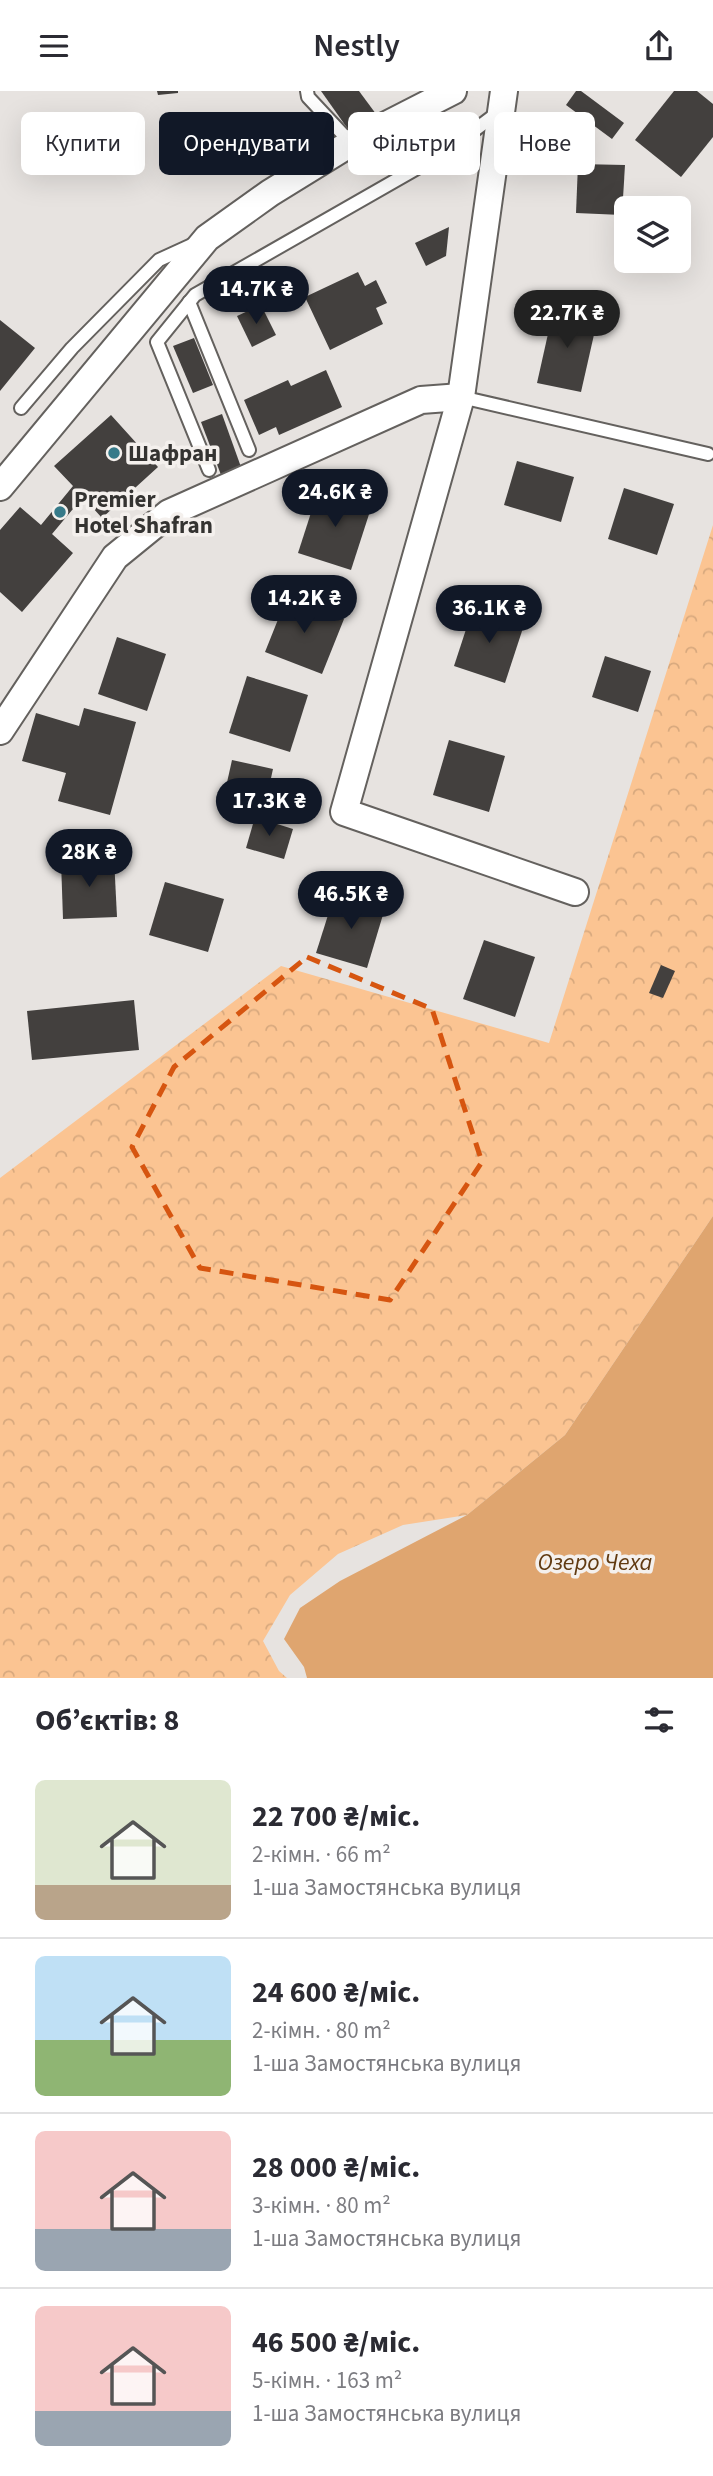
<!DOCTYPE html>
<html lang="uk">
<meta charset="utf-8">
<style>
:root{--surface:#fff;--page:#f7f7f7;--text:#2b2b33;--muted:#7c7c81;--line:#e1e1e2;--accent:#111827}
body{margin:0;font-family:"Source Sans 3",sans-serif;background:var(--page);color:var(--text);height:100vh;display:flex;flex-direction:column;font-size:26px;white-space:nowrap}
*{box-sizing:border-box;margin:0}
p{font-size:23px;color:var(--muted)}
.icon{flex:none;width:38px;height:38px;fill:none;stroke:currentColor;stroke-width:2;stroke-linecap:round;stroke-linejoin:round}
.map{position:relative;height:1587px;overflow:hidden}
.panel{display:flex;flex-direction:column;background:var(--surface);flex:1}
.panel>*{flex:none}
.guide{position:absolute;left:21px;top:21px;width:672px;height:63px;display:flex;gap:14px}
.buttons{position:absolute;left:614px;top:105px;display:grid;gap:14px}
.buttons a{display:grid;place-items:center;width:77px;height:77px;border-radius:10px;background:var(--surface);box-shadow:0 7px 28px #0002;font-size:35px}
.price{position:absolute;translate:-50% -60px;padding:0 16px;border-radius:24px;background:var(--accent);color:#fff;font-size:23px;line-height:46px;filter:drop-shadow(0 2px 4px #0008)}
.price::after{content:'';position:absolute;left:50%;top:42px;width:21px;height:16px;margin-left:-10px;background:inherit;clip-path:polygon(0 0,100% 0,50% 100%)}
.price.selected{background:#222;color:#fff}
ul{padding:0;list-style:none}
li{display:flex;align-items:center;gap:21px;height:175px;padding:0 35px}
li+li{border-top:2px solid var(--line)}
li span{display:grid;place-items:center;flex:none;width:196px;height:140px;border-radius:10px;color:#555}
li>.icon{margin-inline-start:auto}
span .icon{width:84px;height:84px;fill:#fffc;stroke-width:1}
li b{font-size:30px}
h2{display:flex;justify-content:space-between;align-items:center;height:84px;padding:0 35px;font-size:30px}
.pill{padding:0 24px;border-radius:10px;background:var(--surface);box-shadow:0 7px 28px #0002;font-size:24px;line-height:63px}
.pill.selected{background:var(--accent);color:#fff}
header{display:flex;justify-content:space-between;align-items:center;height:91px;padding:0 35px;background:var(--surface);font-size:32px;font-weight:600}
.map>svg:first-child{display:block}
</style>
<header><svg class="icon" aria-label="menu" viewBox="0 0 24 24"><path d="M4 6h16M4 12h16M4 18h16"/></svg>Nestly<svg class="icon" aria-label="share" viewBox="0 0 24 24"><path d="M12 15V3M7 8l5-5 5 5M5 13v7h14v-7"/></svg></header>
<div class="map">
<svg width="713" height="1587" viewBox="0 0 713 1587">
<defs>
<pattern id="forest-crowns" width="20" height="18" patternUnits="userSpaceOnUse" patternTransform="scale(1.75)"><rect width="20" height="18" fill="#fbc492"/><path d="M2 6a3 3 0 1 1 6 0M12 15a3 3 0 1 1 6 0" fill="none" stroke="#d8a97e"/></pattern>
</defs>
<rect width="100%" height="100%" fill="#e7e3e0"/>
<path fill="url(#forest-crowns)" d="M 713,434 L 713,1125 L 565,1344 L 467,1424 L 403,1434 L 338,1463 L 290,1504 L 263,1550 L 279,1580 L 287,1587 L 0,1587 L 0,1087 L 281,875 L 549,952 Z"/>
<path fill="#dfa56f" d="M 713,1125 L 713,1587 L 307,1587 L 304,1576 L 284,1548 L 300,1517 L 340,1490 L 467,1424 L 565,1344 Z"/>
<g fill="#43403e">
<path d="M 157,0 L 178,0 L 178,2 L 158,4 Z"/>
<path d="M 321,0 L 359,0 L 376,23 L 350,41 Z"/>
<path d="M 576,0 L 581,0 L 624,32 L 612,48 L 566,14 Z"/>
<path d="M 674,0 L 697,0 L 713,13 L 713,46 L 681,86 L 635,49 Z"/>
<path d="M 578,73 L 625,74 L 622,124 L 576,122 Z"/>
<path d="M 449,136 L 446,165 L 426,175 L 415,152 Z"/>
<path d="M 358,181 L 365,195 L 376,189 L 387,212 L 376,217 L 383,233 L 330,259 L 305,206 Z"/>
<path d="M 261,214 L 276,244 L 252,256 L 237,225 Z"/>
<path d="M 554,216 L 598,226 L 581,301 L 537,292 Z"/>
<path d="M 0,229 L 35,257 L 0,300 Z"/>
<path d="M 194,247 L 213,294 L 193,302 L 173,255 Z"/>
<path d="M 326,279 L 342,316 L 279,344 L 276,336 L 259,344 L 244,309 L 288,289 L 291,295 Z"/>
<path d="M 222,323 L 241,376 L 221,384 L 201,331 Z"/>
<path d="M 111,324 L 158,376 L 102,427 L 83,406 L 52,443 L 73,462 L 22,521 L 0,501 L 0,439 L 20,416 L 41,434 L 73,395 L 54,375 Z"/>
<path d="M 517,370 L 574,386 L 561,431 L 504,414 Z"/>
<path d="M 319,397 L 372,414 L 351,479 L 298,462 Z"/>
<path d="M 624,397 L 674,413 L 657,464 L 608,448 Z"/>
<path d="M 287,506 L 344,528 L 322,583 L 265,561 Z"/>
<path d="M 473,517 L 524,534 L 505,592 L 454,575 Z"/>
<path d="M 117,546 L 166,563 L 147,620 L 98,603 Z"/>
<path d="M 605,565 L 651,580 L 638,621 L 592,606 Z"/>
<path d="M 247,585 L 308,604 L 290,661 L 229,642 Z"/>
<path d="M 84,617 L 136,631 L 110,724 L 58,710 L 66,682 L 22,670 L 36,622 L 79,635 Z"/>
<path d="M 449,649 L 505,665 L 489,721 L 433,704 Z"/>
<path d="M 232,669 L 273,678 L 265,714 L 224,705 Z"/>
<path d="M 255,726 L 293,738 L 284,768 L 246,757 Z"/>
<path d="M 114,767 L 117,826 L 63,828 L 61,770 Z"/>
<path d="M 165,791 L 224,808 L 208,861 L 149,844 Z"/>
<path d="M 335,802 L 385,817 L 367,877 L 316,862 Z"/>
<path d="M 484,849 L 535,866 L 515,926 L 463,908 Z"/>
<path d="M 661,874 L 675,880 L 663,907 L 649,902 Z"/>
<path d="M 134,909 L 139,959 L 32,969 L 27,920 Z"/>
</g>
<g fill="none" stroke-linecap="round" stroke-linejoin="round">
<defs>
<g id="service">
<path d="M 307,0 L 308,6 L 351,52"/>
<path d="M 189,211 L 249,359"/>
<path d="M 461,306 L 708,363"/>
<path d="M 21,317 L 72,257 L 159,169 L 194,153"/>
<path d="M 209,379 L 157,251 L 195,204 L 447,60 L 500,20"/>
</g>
<g id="minor">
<path d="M 504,0 L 461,306 L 344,721 L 575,801"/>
<path d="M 0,396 L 207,147 L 270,102 L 351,52 L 453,0"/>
<path d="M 0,640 L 115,466 L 169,422 L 421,309 L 461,306"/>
</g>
</defs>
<use href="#service" stroke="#64615e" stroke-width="16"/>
<use href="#minor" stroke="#64615e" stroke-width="30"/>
<use href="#service" stroke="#fff" stroke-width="12"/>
<use href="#minor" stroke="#fff" stroke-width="26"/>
</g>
<path fill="none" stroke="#d65510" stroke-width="5" stroke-dasharray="14 9" stroke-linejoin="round" d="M 307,866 L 432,918 L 482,1071 L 390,1209 L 200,1177 L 132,1056 L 174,976 Z"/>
<g fill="#367a89" stroke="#f4f0ed" stroke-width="2.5">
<circle cx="114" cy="362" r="7"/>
<circle cx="60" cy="421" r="7"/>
</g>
<g text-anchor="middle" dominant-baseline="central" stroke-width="7" stroke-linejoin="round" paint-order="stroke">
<g font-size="23" font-weight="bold" fill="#343331" stroke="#f4f0ed" text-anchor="start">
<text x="128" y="362">Шафран</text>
<text x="74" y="408">Premier<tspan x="74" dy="26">Hotel Shafran</tspan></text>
</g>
<g font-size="24" font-style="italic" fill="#613a11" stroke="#f4f0ed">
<text x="595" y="1471">Озеро Чеха</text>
</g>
</g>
</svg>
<div class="buttons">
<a><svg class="icon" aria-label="layers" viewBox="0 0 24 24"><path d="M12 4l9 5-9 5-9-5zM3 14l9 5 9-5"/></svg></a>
</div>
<b class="price" style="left:256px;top:235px">14.7K ₴</b>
<b class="price selected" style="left:567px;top:259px">22.7K ₴</b>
<b class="price" style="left:335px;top:438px">24.6K ₴</b>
<b class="price" style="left:304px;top:544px">14.2K ₴</b>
<b class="price" style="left:489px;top:554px">36.1K ₴</b>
<b class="price" style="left:269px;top:747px">17.3K ₴</b>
<b class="price" style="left:89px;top:798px">28K ₴</b>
<b class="price" style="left:351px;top:840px">46.5K ₴</b>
<div class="guide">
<a class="pill">Купити</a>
<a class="pill selected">Орендувати</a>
<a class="pill">Фільтри</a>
<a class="pill">Нове</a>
</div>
</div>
<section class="panel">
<h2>Об’єктів: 8<svg class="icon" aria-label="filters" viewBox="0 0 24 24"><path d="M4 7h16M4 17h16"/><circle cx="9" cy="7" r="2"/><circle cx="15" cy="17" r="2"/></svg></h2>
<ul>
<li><span style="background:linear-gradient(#dfe7d0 75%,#b9a48a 0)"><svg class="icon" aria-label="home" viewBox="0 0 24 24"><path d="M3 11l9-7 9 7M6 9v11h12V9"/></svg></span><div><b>22 700 ₴/міс.</b><p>2-кімн. · 66 m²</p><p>1-ша Замостянська вулиця</p></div></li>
<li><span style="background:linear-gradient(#bfe0f5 60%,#8fb573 0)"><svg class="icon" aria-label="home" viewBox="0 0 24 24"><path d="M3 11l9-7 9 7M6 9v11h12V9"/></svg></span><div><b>24 600 ₴/міс.</b><p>2-кімн. · 80 m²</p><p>1-ша Замостянська вулиця</p></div></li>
<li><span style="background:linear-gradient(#f6c9c9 70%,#9aa5b1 0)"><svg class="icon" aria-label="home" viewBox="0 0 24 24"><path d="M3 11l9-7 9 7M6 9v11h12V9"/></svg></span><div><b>28 000 ₴/міс.</b><p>3-кімн. · 80 m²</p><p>1-ша Замостянська вулиця</p></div></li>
<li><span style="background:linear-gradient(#f6c9c9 75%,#9aa5b1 0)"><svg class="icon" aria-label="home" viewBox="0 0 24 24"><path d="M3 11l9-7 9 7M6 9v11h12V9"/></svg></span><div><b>46 500 ₴/міс.</b><p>5-кімн. · 163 m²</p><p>1-ша Замостянська вулиця</p></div></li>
</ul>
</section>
